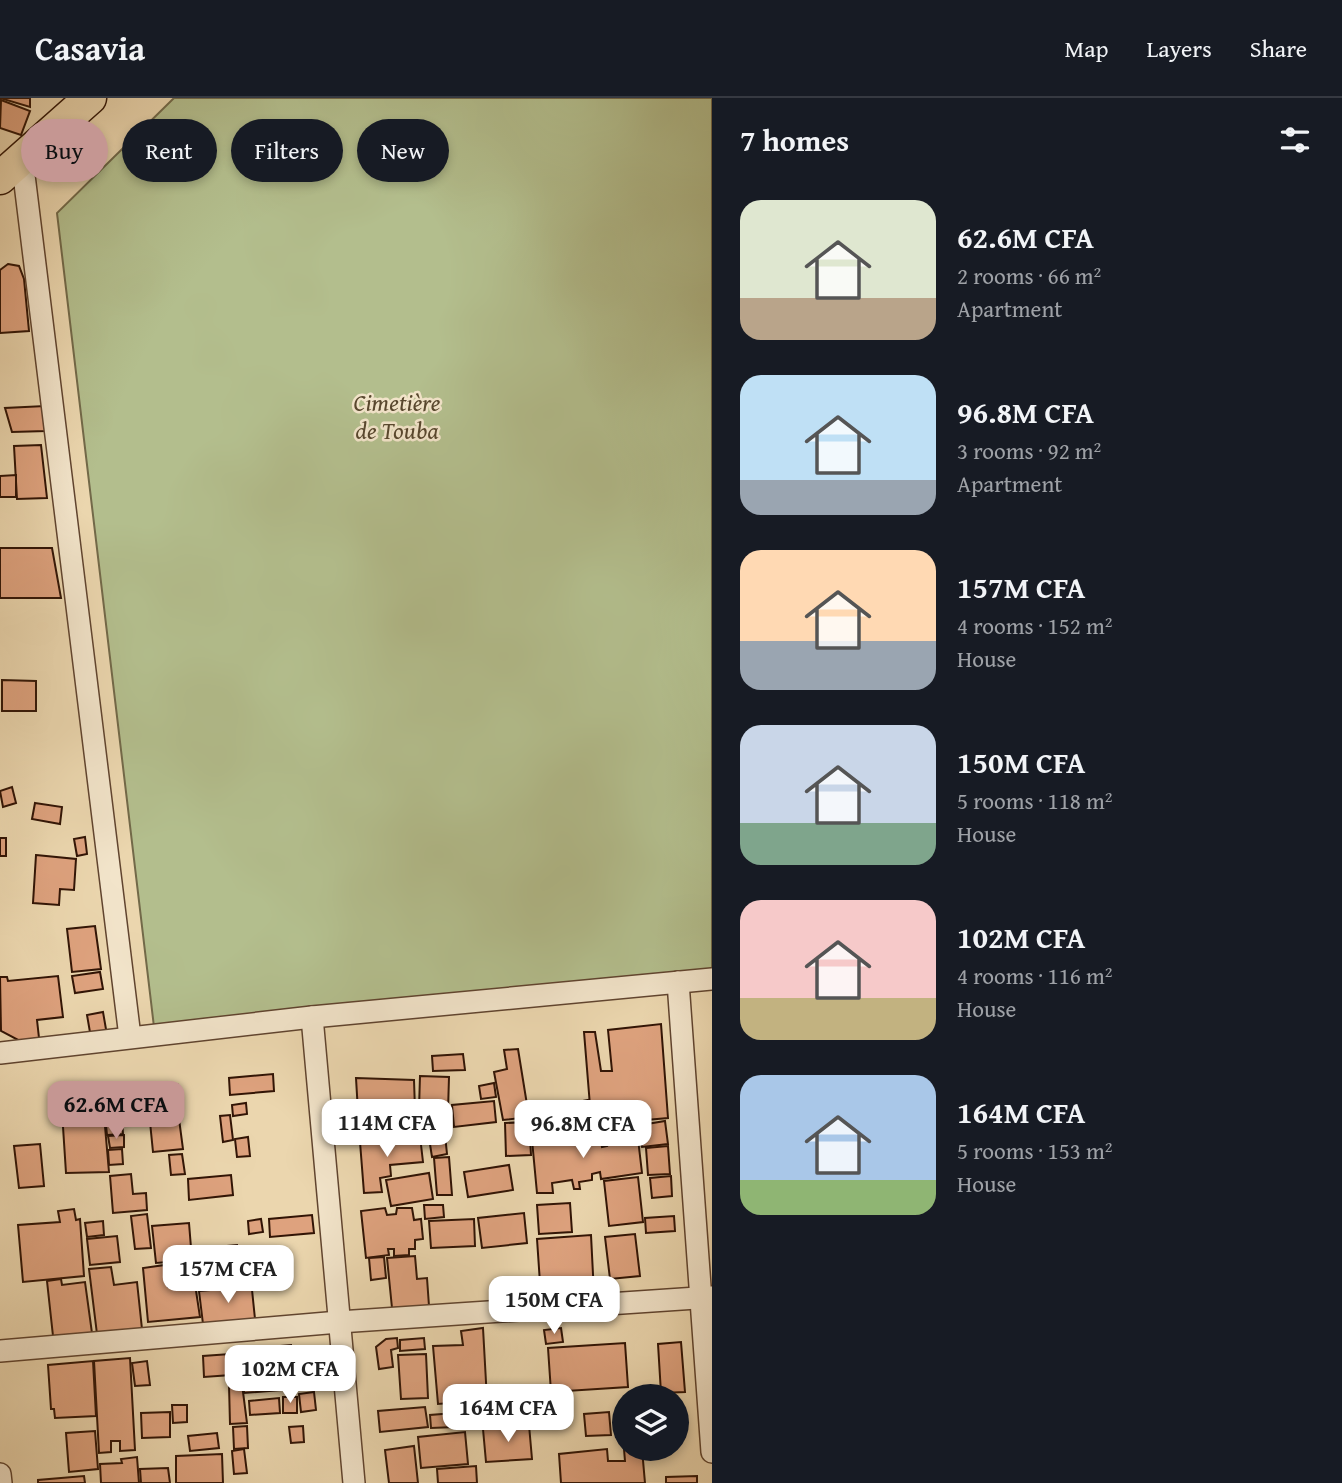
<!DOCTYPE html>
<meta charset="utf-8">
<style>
:root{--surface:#171b24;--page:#20242c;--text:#f1f3f6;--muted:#9ea1a6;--line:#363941;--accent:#c59692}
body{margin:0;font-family:"Gentium Book Plus",serif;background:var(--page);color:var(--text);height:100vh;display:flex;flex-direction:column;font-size:26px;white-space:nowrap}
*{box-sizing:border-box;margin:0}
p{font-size:23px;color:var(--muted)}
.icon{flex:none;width:38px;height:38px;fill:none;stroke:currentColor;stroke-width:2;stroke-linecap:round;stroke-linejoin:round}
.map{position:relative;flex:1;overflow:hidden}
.panel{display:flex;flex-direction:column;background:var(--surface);width:630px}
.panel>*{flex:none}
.hud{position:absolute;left:21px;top:21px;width:584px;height:63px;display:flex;gap:14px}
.buttons{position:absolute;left:612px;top:1286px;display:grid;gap:14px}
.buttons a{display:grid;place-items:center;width:77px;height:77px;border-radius:50%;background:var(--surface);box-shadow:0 4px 10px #0003;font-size:35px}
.price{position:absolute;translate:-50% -60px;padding:0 16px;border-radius:14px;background:#fff;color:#222;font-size:23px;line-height:46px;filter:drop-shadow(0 2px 4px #0008)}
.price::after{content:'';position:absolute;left:50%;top:42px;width:21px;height:16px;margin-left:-10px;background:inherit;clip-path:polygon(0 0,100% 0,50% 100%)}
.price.selected{background:var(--accent);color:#111}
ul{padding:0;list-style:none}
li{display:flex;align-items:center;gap:21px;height:175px;padding:0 28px}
li span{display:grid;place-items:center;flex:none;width:196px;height:140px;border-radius:21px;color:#555}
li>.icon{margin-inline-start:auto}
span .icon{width:84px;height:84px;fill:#fffc;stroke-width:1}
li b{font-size:30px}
h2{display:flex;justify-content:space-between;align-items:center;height:84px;padding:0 28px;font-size:30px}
.tag{padding:0 24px;border-radius:32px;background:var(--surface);box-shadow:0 4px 10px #0003;font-size:24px;line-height:63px}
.tag.selected{background:var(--accent);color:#111}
header{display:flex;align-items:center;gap:42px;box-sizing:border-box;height:98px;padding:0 35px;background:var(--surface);border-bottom:2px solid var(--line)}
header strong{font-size:33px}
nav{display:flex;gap:38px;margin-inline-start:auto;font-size:24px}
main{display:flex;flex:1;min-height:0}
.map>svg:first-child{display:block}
</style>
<header>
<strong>Casavia</strong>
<nav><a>Map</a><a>Layers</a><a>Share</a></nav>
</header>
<main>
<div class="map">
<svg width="712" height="1385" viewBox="0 0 712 1385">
<rect width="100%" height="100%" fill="#ebd6ae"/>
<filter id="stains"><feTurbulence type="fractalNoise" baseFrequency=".00286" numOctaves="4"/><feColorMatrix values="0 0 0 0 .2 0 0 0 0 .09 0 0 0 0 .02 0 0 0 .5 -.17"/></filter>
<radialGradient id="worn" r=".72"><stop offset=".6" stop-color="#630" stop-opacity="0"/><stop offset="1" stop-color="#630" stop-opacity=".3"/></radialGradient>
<path fill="#b3be8d" stroke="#726949" stroke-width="2" d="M 174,0 L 712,0 L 712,874 L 154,929 L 57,115 Z"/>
<g fill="#dea27e" stroke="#311405" stroke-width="2">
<path d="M 0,0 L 30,0 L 30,9 Z"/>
<path d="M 1,2 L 30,13 L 21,37 L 0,30 Z"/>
<path d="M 8,166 L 19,168 L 24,181 L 29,233 L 0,235 L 0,172 Z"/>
<path d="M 45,308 L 46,333 L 12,334 L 5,310 Z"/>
<path d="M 41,347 L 47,400 L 17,401 L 14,348 Z"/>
<path d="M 16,377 L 16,399 L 0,399 L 0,378 Z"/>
<path d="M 0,450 L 52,450 L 61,500 L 0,500 Z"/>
<path d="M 2,582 L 36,583 L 36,613 L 2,613 Z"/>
<path d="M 12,689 L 16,705 L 3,709 L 0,693 Z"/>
<path d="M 35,705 L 62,709 L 60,726 L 32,721 Z"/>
<path d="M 85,739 L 87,756 L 77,758 L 74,741 Z"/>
<rect x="0" y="740" width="6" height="18"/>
<path d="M 36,757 L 76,761 L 74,792 L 60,791 L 59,807 L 33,805 Z"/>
<path d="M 95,828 L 101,871 L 72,874 L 67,831 Z"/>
<path d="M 100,874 L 103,891 L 75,895 L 72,878 Z"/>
<path d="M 58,878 L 63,919 L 37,922 L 39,940 L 20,943 L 1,933 L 0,879 L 7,879 L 8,883 Z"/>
<path d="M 103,914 L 107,937 L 91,940 L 87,917 Z"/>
<path d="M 661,926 L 668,1020 L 635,1023 L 633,1015 L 591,1020 L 584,934 L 595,934 L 601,973 L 612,973 L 608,932 Z"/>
<path d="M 518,951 L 529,1019 L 503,1022 L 494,974 L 507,971 L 504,952 Z"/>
<path d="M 463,956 L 465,972 L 433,973 L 432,958 Z"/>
<path d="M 273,976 L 274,993 L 230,997 L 229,980 Z"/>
<path d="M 420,978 L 449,979 L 448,1013 L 419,1011 Z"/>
<path d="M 356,980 L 414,982 L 415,1012 L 382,1010 L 384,1028 L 359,1031 Z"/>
<path d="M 494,985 L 496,999 L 481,1001 L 479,988 Z"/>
<path d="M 178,987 L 181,1012 L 164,1013 L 162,1004 L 157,1004 L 156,990 Z"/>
<path d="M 102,994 L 109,1074 L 66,1075 L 61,998 Z"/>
<path d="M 588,1002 L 592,1028 L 572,1031 L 567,1006 Z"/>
<path d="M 494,1003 L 496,1024 L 454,1029 L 452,1007 Z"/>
<path d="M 246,1005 L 247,1016 L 233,1018 L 232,1007 Z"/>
<path d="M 121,1006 L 123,1036 L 107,1037 L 104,1007 Z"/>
<path d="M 230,1017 L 233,1042 L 223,1044 L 220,1018 Z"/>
<path d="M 179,1021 L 183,1051 L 153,1054 L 150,1024 Z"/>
<path d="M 632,1023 L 634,1038 L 606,1043 L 603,1027 Z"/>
<path d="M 665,1023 L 668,1046 L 642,1049 L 635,1028 Z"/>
<path d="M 529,1024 L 531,1057 L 506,1058 L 505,1025 Z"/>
<path d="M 599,1033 L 602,1049 L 607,1048 L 606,1044 L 638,1041 L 642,1075 L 601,1081 L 600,1074 L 592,1076 L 592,1082 L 579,1084 L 580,1091 L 574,1091 L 572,1082 L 552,1085 L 553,1095 L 537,1095 L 532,1042 Z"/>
<path d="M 124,1037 L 124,1049 L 110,1050 L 108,1038 Z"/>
<path d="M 445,1037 L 447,1056 L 432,1059 L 429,1040 Z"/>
<path d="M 420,1038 L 423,1064 L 390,1067 L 391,1078 L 380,1080 L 382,1094 L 364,1095 L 360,1044 Z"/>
<path d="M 248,1039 L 250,1058 L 237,1059 L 235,1041 Z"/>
<path d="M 40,1046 L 44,1088 L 19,1090 L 14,1048 Z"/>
<path d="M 668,1048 L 670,1076 L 648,1077 L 646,1050 Z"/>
<path d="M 122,1051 L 123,1066 L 109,1067 L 108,1052 Z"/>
<path d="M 182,1056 L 185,1076 L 171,1077 L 169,1057 Z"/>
<path d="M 449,1059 L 452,1097 L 437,1097 L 434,1060 Z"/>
<path d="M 509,1067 L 513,1092 L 468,1099 L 464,1074 Z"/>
<path d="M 429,1075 L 433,1101 L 391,1108 L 386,1082 Z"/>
<path d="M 131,1076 L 133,1096 L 146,1095 L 147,1112 L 113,1115 L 110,1078 Z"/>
<path d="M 231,1077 L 233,1097 L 189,1102 L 188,1081 Z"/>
<path d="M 671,1078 L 672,1098 L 652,1100 L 650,1080 Z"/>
<path d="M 638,1079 L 643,1124 L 609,1128 L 604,1083 Z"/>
<path d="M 570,1105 L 572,1134 L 539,1136 L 537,1107 Z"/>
<path d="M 424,1107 L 443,1107 L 444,1119 L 425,1121 Z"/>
<path d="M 385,1110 L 387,1117 L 396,1116 L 397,1110 L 412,1110 L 414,1122 L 421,1121 L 423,1141 L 415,1142 L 415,1151 L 409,1151 L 409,1157 L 394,1158 L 394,1151 L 388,1151 L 389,1157 L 366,1160 L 361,1113 Z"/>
<path d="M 74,1111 L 76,1122 L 80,1121 L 84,1178 L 23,1184 L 18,1127 L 60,1124 L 58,1113 Z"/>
<path d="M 524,1115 L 527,1145 L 482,1150 L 478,1120 Z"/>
<path d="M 147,1116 L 151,1150 L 135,1151 L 131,1118 Z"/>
<path d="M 312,1117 L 314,1135 L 270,1139 L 269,1121 Z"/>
<path d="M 674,1118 L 675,1133 L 646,1135 L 645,1120 Z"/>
<path d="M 261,1121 L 263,1134 L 249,1136 L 248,1123 Z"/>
<path d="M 474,1121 L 475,1148 L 431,1150 L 429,1123 Z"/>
<path d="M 103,1123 L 104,1137 L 87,1139 L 85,1125 Z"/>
<path d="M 189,1125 L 192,1162 L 156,1165 L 152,1128 Z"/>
<path d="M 635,1136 L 640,1178 L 610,1181 L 605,1139 Z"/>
<path d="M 591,1137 L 594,1196 L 562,1198 L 559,1184 L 540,1185 L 537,1141 Z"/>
<path d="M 117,1138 L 120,1164 L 90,1167 L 87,1141 Z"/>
<path d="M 237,1147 L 241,1184 L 198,1188 L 194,1151 Z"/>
<path d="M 415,1158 L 417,1181 L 427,1180 L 429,1208 L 392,1210 L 387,1160 Z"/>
<path d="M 384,1159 L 386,1180 L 371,1182 L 369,1160 Z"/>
<path d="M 165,1167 L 168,1189 L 195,1186 L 200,1219 L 148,1224 L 143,1170 Z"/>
<path d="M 111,1169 L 114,1187 L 137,1184 L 142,1231 L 97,1236 L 89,1171 Z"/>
<path d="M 61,1181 L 62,1187 L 85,1184 L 92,1235 L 53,1238 L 47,1183 Z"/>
<path d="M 251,1182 L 255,1221 L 203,1226 L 199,1193 L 244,1189 L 244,1183 Z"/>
<path d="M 483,1230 L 487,1302 L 438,1306 L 433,1248 L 463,1247 L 461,1233 Z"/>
<path d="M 561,1230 L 563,1244 L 546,1246 L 544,1232 Z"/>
<path d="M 397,1240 L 398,1250 L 391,1252 L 393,1269 L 379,1271 L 376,1249 L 386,1241 Z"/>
<path d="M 424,1240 L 425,1251 L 400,1253 L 400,1242 Z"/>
<path d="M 681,1244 L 685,1294 L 661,1295 L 658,1246 Z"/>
<path d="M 625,1245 L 628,1289 L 551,1294 L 548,1250 Z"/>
<path d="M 291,1247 L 293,1291 L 244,1295 L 242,1268 L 270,1265 L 269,1249 Z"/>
<path d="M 308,1253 L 322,1266 L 326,1290 L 294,1292 L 294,1278 L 309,1277 Z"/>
<path d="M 230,1256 L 231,1277 L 204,1279 L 203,1258 Z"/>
<path d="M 426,1256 L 428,1300 L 401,1301 L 398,1257 Z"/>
<path d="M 130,1260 L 135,1352 L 120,1353 L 120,1343 L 111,1343 L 111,1354 L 99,1355 L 94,1263 Z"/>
<path d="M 93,1263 L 96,1318 L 55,1320 L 54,1311 L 51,1311 L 48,1267 Z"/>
<path d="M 147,1263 L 150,1287 L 135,1288 L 132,1265 Z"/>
<path d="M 242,1286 L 247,1325 L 230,1326 L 229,1287 Z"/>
<path d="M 314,1294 L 316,1312 L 301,1314 L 299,1296 Z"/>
<path d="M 515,1294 L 518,1320 L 473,1324 L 471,1307 L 492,1304 L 491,1296 Z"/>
<rect x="283" y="1299" width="14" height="16"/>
<path d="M 279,1300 L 280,1315 L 250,1317 L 249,1303 Z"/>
<path d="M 551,1302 L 552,1319 L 537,1319 L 536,1303 Z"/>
<path d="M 172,1307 L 187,1307 L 187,1324 L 173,1325 Z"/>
<path d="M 425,1309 L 428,1329 L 380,1334 L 378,1313 Z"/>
<path d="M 170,1314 L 170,1339 L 142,1340 L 141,1315 Z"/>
<path d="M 609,1314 L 611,1337 L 586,1338 L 584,1316 Z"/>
<path d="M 454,1315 L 455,1329 L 431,1330 L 430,1317 Z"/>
<path d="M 529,1327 L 532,1361 L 486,1364 L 483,1331 Z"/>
<path d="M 247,1328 L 248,1350 L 234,1351 L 233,1329 Z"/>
<path d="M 303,1328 L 304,1344 L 291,1345 L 289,1329 Z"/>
<path d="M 95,1333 L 98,1371 L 69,1374 L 66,1335 Z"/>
<path d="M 465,1334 L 468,1366 L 421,1370 L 418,1339 Z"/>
<path d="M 217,1335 L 219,1350 L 190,1353 L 188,1338 Z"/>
<path d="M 414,1348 L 418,1385 L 389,1385 L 385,1352 Z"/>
<path d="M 244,1351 L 247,1375 L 234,1376 L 232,1353 Z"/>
<path d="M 607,1351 L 608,1363 L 625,1363 L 624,1351 L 642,1351 L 645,1385 L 561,1385 L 559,1356 Z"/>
<path d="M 222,1356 L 223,1385 L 176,1385 L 176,1358 Z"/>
<path d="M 137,1359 L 139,1385 L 101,1385 L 100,1366 L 122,1365 L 121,1361 Z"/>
<path d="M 476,1368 L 477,1385 L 438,1385 L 437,1371 Z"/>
<path d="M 168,1370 L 170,1385 L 141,1385 L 140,1371 Z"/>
<path d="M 84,1378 L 85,1385 L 38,1385 L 38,1382 Z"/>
<path d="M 697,1378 L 697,1385 L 666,1385 L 666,1379 Z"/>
</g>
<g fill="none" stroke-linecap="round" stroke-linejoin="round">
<defs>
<g id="street">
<path d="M 22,61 L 130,939"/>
<path d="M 678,884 L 712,1354"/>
<path d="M 312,919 L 354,1385"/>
<path d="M 0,955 L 312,919 L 712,881"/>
<path d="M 0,1253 L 339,1224 L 712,1199"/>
<path d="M 0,1376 L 1,1385"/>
</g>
<path id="primary" d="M 0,80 L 90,0"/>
</defs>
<use href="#street" stroke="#60442f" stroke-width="24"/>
<use href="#primary" stroke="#311405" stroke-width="35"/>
<use href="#street" stroke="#f2e4ca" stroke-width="21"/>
<use href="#primary" stroke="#ebd6ae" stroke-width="32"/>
</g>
<g text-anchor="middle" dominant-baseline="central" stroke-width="5" stroke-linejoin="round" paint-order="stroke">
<g font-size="24" font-style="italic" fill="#58472e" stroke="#f2e4ca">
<text x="397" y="304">Cimetière<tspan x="397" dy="28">de Touba</tspan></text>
</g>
</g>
<rect width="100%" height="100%" filter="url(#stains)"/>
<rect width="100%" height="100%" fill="url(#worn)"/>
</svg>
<div class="buttons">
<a><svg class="icon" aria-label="layers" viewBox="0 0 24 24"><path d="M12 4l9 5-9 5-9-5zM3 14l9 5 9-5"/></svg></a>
</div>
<b class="price selected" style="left:116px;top:1043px">62.6M CFA</b>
<b class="price" style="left:387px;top:1061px">114M CFA</b>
<b class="price" style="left:583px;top:1062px">96.8M CFA</b>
<b class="price" style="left:228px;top:1207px">157M CFA</b>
<b class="price" style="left:554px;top:1238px">150M CFA</b>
<b class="price" style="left:290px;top:1307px">102M CFA</b>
<b class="price" style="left:508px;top:1346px">164M CFA</b>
<div class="hud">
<a class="tag selected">Buy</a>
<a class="tag">Rent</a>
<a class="tag">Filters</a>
<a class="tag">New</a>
</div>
</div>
<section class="panel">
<h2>7 homes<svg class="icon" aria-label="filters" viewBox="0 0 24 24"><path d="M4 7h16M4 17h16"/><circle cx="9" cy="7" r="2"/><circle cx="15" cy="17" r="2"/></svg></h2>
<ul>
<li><span style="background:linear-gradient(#dfe7d0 70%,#b9a48a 0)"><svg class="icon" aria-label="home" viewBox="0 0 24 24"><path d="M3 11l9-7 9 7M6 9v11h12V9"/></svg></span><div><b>62.6M CFA</b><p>2 rooms · 66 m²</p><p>Apartment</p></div></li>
<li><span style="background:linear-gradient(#bfe0f5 75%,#9aa5b1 0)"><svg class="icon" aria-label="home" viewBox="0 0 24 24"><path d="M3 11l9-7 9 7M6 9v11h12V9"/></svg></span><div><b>96.8M CFA</b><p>3 rooms · 92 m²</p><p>Apartment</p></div></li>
<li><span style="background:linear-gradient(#ffd9b3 65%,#9aa5b1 0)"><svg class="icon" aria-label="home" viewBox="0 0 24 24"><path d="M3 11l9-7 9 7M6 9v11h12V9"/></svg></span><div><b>157M CFA</b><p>4 rooms · 152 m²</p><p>House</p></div></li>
<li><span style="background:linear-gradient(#c9d6e8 70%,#7fa58c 0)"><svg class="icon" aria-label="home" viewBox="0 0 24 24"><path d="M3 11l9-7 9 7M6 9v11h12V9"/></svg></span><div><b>150M CFA</b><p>5 rooms · 118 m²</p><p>House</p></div></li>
<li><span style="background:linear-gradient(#f6c9c9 70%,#c2b280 0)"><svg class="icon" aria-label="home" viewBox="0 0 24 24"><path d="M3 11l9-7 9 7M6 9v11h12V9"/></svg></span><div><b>102M CFA</b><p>4 rooms · 116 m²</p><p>House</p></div></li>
<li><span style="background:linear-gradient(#a9c7e8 75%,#8fb573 0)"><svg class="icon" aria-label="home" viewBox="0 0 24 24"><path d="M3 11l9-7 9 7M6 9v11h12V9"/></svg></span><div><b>164M CFA</b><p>5 rooms · 153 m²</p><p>House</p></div></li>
</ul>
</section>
</main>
